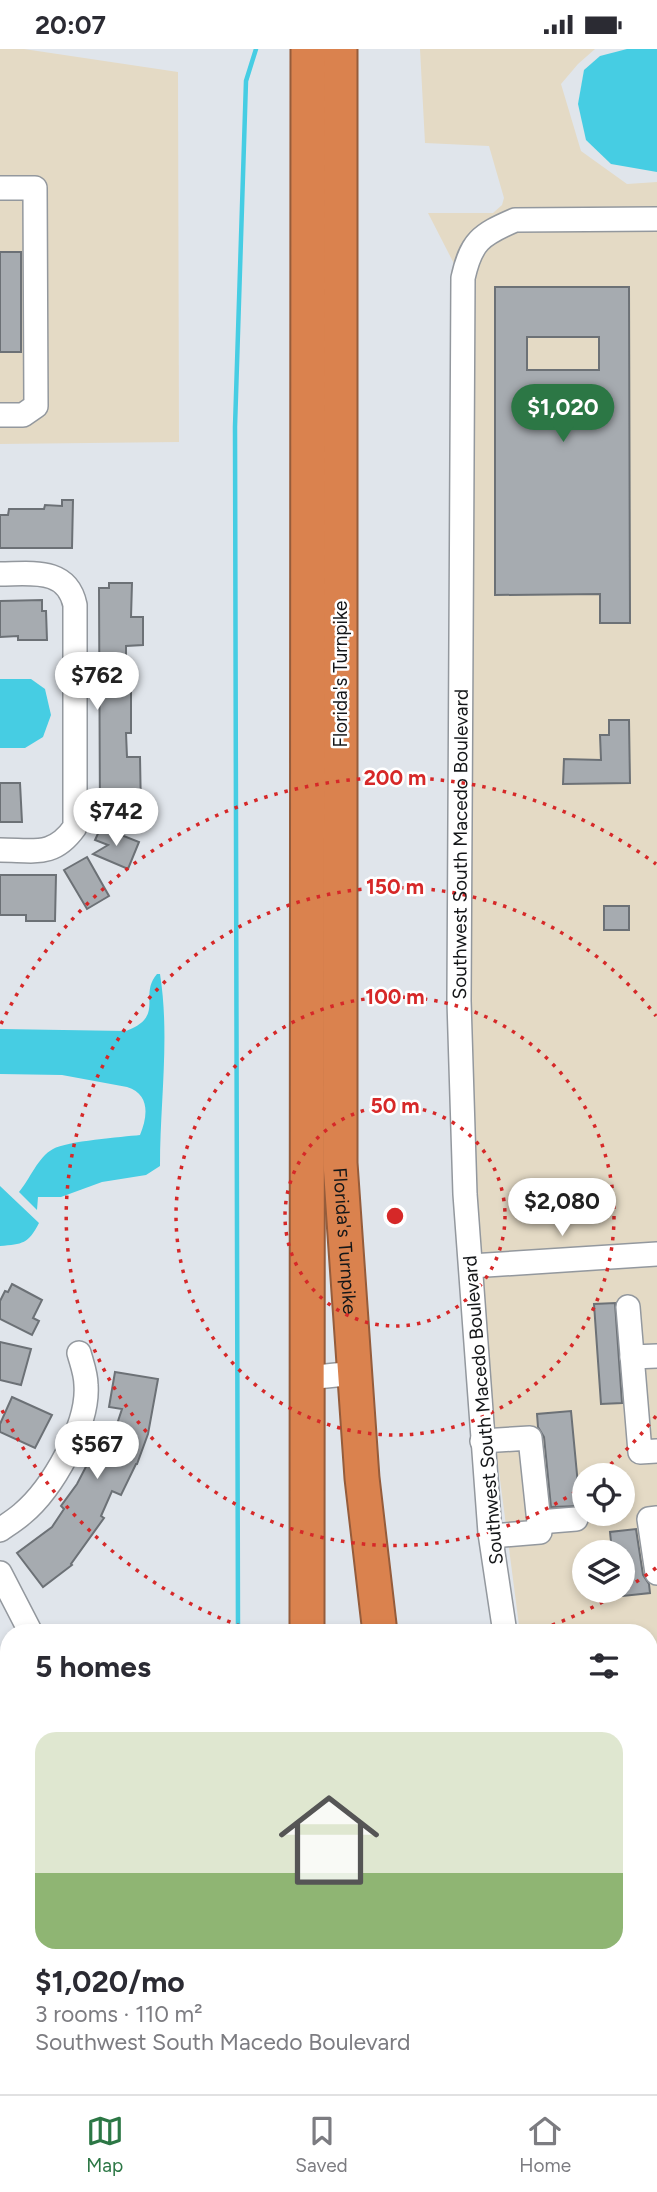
<!DOCTYPE html>
<meta charset="utf-8">
<style>
:root{--surface:#fff;--page:#f7f7f7;--text:#2b2b33;--muted:#7c7c81;--line:#e1e1e2;--accent:#2c7745}
body{margin:0;font-family:Figtree,sans-serif;background:var(--page);color:var(--text);height:100vh;display:flex;flex-direction:column;font-size:26px;white-space:nowrap}
*{box-sizing:border-box;margin:0}
p{font-size:23px;color:var(--muted)}
.icon{flex:none;width:38px;height:38px;fill:none;stroke:currentColor;stroke-width:2;stroke-linecap:round;stroke-linejoin:round}
.map{position:relative;flex:1;overflow:hidden}
.panel{position:absolute;left:0px;top:1575px;width:658px;height:471px;display:flex;flex-direction:column;background:var(--surface);border-radius:28px 28px 0 0;box-shadow:0 4px 10px #0003}
.panel>*{flex:none}
.tools{position:absolute;left:572px;top:1414px;display:grid;gap:14px}
.tools a{display:grid;place-items:center;width:63px;height:63px;border-radius:50%;background:var(--surface);box-shadow:0 4px 10px #0003;font-size:35px}
.price{position:absolute;translate:-50% -60px;padding:0 16px;border-radius:24px;background:#fff;color:#222;font-size:23px;line-height:46px;filter:drop-shadow(0 2px 4px #0008)}
.price::after{content:'';position:absolute;left:50%;top:42px;width:21px;height:16px;margin-left:-10px;background:inherit;clip-path:polygon(0 0,100% 0,50% 100%)}
.price.current{background:var(--accent);color:#fff}
ul{padding:0;list-style:none}
li{display:grid;align-content:center;gap:14px;height:371px;padding:0 35px}
li+li{border-top:2px solid var(--line)}
li span{display:grid;place-items:center;height:217px;border-radius:21px;color:#555}
li>.icon{margin-inline-start:auto}
span .icon{width:126px;height:126px;fill:#fffc;stroke-width:1}
li b{font-size:30px}
h2{display:flex;justify-content:space-between;align-items:center;height:84px;padding:0 35px;font-size:30px}
.status{display:flex;justify-content:space-between;align-items:center;height:49px;padding:0 35px;background:var(--surface);direction:ltr}
.status svg{height:19px;fill:currentColor}
.dock{display:flex;justify-content:space-around;align-items:center;height:98px;border-top:2px solid var(--line);background:var(--surface);font-size:19px;color:var(--muted)}
.dock a{display:grid;justify-items:center;gap:4px}
.dock .current{color:var(--accent)}
.map>svg:first-child{display:block}
</style>
<div class="status"><b>20:07</b><svg viewBox="0 0 49 12"><path d="M0 12V9h3v3zM5 12V6h3v6zM10 12V3h3v9zM15 12V0h3v12zM26 1h20v11H26zM47 4h2v5h-2z"/></svg></div>
<div class="map">
<svg width="657" height="2045" viewBox="0 0 657 2045">
<rect width="100%" height="100%" fill="#e0e5eb"/>
<g fill="#e4dac5" fill-rule="evenodd">
<path d="M 0,0 L 24,0 L 178,23 L 179,393 L 0,395 Z"/>
<path d="M 420,0 L 595,0 L 578,15 L 561,35 L 581,102 L 627,135 L 657,133 L 657,1197 L 478,1208 L 471,1107 L 466,238 L 428,164 L 493,164 L 502,156 L 504,149 L 489,97 L 425,94 Z"/>
<path d="M 657,1214 L 657,2045 L 607,2045 L 605,2037 L 649,2037 L 649,1584 L 520,1584 L 485,1315 L 479,1225 ZM 584,1426 L 623,1426 L 623,1465 L 584,1465 ZM 584,1503 L 623,1503 L 623,1542 L 584,1542 Z"/>
</g>
<g fill="#46cde3">
<path d="M 627,0 L 657,0 L 657,123 L 611,115 L 586,91 L 578,55 L 584,21 L 600,7 Z"/>
<path d="M 0,630 L 31,630 L 45,640 L 51,666 L 43,688 L 25,699 L 0,699 Z"/>
<path d="M 157,925 L 160,925 C 170,988 160,1053 160,1117 L 146,1126 L 102,1133 L 61,1148 L 38,1148 L 37,1161 L 19,1143 C 30,1130 38,1108 53,1100 C 67,1092 122,1088 140,1086 C 148,1067 150,1045 127,1038 L 62,1026 L 0,1025 L 0,980 L 126,982 C 166,967 138,947 157,925 Z"/>
<path d="M 0,1137 L 39,1174 C 28,1195 23,1195 0,1197 Z"/>
</g>
<g fill="none" stroke-linecap="round" stroke-linejoin="round">
<g stroke="#46cde3" stroke-width="4.5">
<path d="M 238,1584 L 235,378 L 246,32 L 256,0"/>
<path d="M 240,2037 L 240,2045"/>
<path d="M 508,2037 L 510,2045"/>
</g>
</g>
<g fill="#a6abb0" stroke="#6c7176" stroke-width="2" fill-rule="evenodd">
<rect x="0" y="203" width="21" height="100"/>
<path d="M 495,238 L 629,238 L 630,574 L 600,574 L 600,545 L 495,546 ZM 527,288 L 599,288 L 599,321 L 527,321 Z"/>
<path d="M 62,451 L 73,451 L 72,499 L 0,499 L 0,466 L 8,466 L 9,460 L 44,460 L 45,456 L 62,457 Z"/>
<path d="M 109,534 L 132,534 L 131,568 L 143,568 L 143,596 L 126,597 L 126,637 L 131,637 L 131,684 L 126,684 L 127,708 L 140,708 L 141,763 L 133,764 L 133,771 L 100,771 L 99,539 L 109,539 Z"/>
<path d="M 42,551 L 42,562 L 46,562 L 47,591 L 18,591 L 18,587 L 0,588 L 0,552 Z"/>
<path d="M 609,671 L 629,671 L 630,734 L 563,735 L 564,710 L 601,711 L 600,686 L 609,686 Z"/>
<path d="M 0,734 L 20,734 L 22,773 L 0,773 Z"/>
<path d="M 101,778 L 139,793 L 128,820 L 93,805 L 108,796 L 95,791 Z"/>
<path d="M 87,808 L 109,847 L 87,860 L 64,821 Z"/>
<path d="M 0,826 L 56,826 L 55,872 L 26,872 L 26,866 L 0,866 Z"/>
<rect x="604" y="857" width="25" height="24"/>
<path d="M 12,1235 L 42,1251 L 33,1269 L 39,1272 L 32,1286 L 0,1270 L 0,1252 L 5,1242 L 8,1243 Z"/>
<path d="M 615,1254 L 622,1354 L 601,1355 L 594,1255 Z"/>
<path d="M 0,1293 L 31,1300 L 21,1336 L 0,1331 Z"/>
<path d="M 115,1323 L 158,1330 L 148,1385 L 137,1415 L 136,1415 L 121,1446 L 112,1442 L 101,1467 L 104,1469 L 71,1515 L 72,1516 L 43,1538 L 17,1504 L 52,1478 L 64,1460 L 61,1457 L 77,1435 L 91,1408 L 93,1408 L 100,1386 L 112,1390 L 122,1360 L 109,1358 Z"/>
<path d="M 12,1348 L 52,1366 L 35,1399 L 0,1383 L 0,1375 Z"/>
<path d="M 571,1362 L 580,1457 L 551,1458 L 544,1388 L 538,1378 L 537,1365 Z"/>
<path d="M 636,1480 L 643,1526 L 649,1535 L 650,1544 L 623,1547 L 623,1503 L 612,1503 L 610,1483 Z"/>
</g>
<g fill="none" stroke-linecap="round" stroke-linejoin="round">
<defs>
<g id="minor">
<path d="M 0,139 L 35,139 L 36,357 L 23,366 L 0,366"/>
<path d="M 0,525 C 31,525 67,518 75,556 L 75,778 C 53,809 34,801 0,801"/>
<path d="M 471,1217 L 657,1205"/>
<path d="M 628,1258 L 640,1403 L 657,1402"/>
<path d="M 632,1308 L 657,1307"/>
<path d="M 307,1329 L 355,1324"/>
<path d="M 482,1392 L 530,1389 L 540,1483 L 491,1487"/>
<path d="M 657,1469 L 649,1470 L 657,1524"/>
<path d="M 539,1473 L 576,1470"/>
<path d="M 0,1481 C 7,1476 15,1471 22,1465 C 52,1440 89,1376 86,1336 C 86,1325 82,1315 79,1304"/>
<path d="M 0,1524 L 31,1584"/>
<path id="s1" d="M 505,1584 L 490,1484 L 465,1145 L 459,952 L 463,229 C 471,193 480,186 515,171 L 657,170"/>
<path d="M 649,1688 L 657,1687"/>
<path d="M 586,2037 L 588,2045"/>
<path d="M 16,2045 L 27,2037"/>
</g>
<g id="highway">
<path id="s2" d="M 340,0 L 340,1114 L 362,1429 L 380,1584"/>
<path d="M 307,1584 L 308,0"/>
<path d="M 462,2037 L 464,2045"/>
<path d="M 305,2045 L 305,2037"/>
</g>
</defs>
<use href="#minor" stroke="#93989e" stroke-width="26"/>
<use href="#highway" stroke="#955c3b" stroke-width="37"/>
<use href="#minor" stroke="#fff" stroke-width="23"/>
<use href="#highway" stroke="#da824e" stroke-width="33"/>
</g>
<g fill="none" stroke="#d62828" stroke-width="3.5" stroke-dasharray="3.5 7">
<circle cx="395" cy="1167" r="110"/>
<circle cx="395" cy="1167" r="219"/>
<path d="M656 1367A329 329 0 0 1 600 1424M584 1437A329 329 0 1 1 656 967"/>
<path d="M656 1519A438 438 0 0 1 530 1584M260 1584A438 438 0 0 1 1 1359M1 975A438 438 0 0 1 656 815"/>
</g>
<g text-anchor="middle" dominant-baseline="central" stroke-width="5" stroke-linejoin="round" paint-order="stroke">
<g font-size="19" fill="#141618" stroke="#fff">
<text transform="translate(340 625) rotate(-90)">Florida's Turnpike</text>
<text stroke="none"><textPath href="#s1" startOffset="791">Southwest South Macedo Boulevard</textPath></text>
<text stroke="none"><textPath href="#s2" startOffset="1192">Florida's Turnpike</textPath></text>
<text transform="translate(483 1361) rotate(-95)">Southwest South Macedo Boulevard</text>
</g>
</g>
<circle cx="395" cy="1167" r="10" fill="#d62828" stroke="#fff" stroke-width="3.5"/>
<g font-size="21" text-anchor="middle" font-weight="bold" fill="#d62828" stroke="#fff" stroke-width="5" stroke-linejoin="round" paint-order="stroke">
<text x="395" y="736">200 m</text>
<text x="395" y="845">150 m</text>
<text x="395" y="955">100 m</text>
<text x="395" y="1064">50 m</text>
</g>
</svg>
<div class="tools">
<a><svg class="icon" aria-label="locate" viewBox="0 0 24 24"><circle cx="12" cy="12" r="6"/><path d="M12 2v4M12 18v4M2 12h4M18 12h4"/></svg></a>
<a><svg class="icon" aria-label="layers" viewBox="0 0 24 24"><path d="M12 4l9 5-9 5-9-5zM3 14l9 5 9-5"/></svg></a>
</div>
<b class="price current" style="left:563px;top:395px">$1,020</b>
<b class="price" style="left:97px;top:663px">$762</b>
<b class="price" style="left:116px;top:799px">$742</b>
<b class="price" style="left:562px;top:1189px">$2,080</b>
<b class="price" style="left:97px;top:1432px">$567</b>
<section class="panel">
<h2>5 homes<svg class="icon" aria-label="filters" viewBox="0 0 24 24"><path d="M4 7h16M4 17h16"/><circle cx="9" cy="7" r="2"/><circle cx="15" cy="17" r="2"/></svg></h2>
<ul>
<li><span style="background:linear-gradient(#dfe7d0 65%,#8fb573 0)"><svg class="icon" aria-label="home" viewBox="0 0 24 24"><path d="M3 11l9-7 9 7M6 9v11h12V9"/></svg></span><div><b>$1,020/mo</b><p>3 rooms · 110 m²</p><p>Southwest South Macedo Boulevard</p></div></li>
</ul>
</section>
</div>
<nav class="dock">
<a class="current"><svg class="icon" aria-label="map" viewBox="0 0 24 24"><path d="M3 6l6-2 6 2 6-2v14l-6 2-6-2-6 2zM9 4v14M15 6v14"/></svg>Map</a>
<a><svg class="icon" aria-label="saved" viewBox="0 0 24 24"><path d="M7 4h10v16l-5-4-5 4z"/></svg>Saved</a>
<a><svg class="icon" aria-label="home" viewBox="0 0 24 24"><path d="M3 11l9-7 9 7M6 9v11h12V9"/></svg>Home</a>
</nav>
